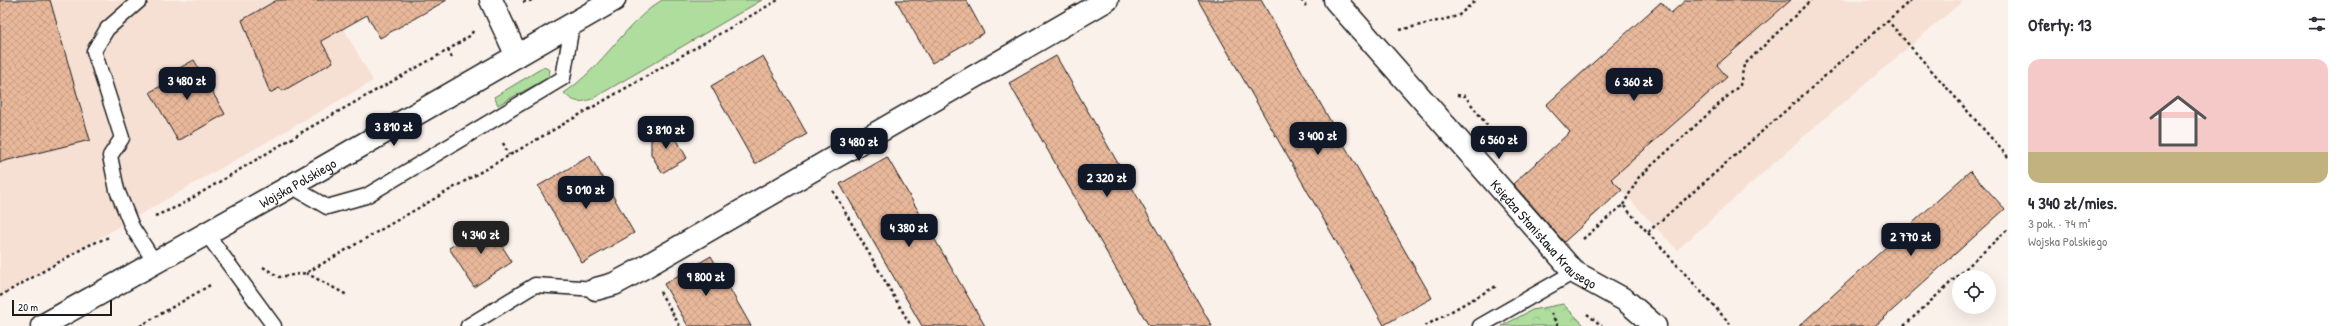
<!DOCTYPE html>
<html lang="pl">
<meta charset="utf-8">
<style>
:root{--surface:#fff;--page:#f2f2f3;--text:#2b2b33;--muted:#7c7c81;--accent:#111827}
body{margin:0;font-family:"Patrick Hand",sans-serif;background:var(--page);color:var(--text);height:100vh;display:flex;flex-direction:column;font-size:15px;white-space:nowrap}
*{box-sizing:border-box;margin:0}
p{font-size:13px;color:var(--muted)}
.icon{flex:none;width:22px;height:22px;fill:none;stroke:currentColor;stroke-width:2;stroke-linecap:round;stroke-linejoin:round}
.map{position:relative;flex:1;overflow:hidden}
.side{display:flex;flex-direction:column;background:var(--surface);width:340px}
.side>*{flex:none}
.fabs{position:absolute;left:1952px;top:270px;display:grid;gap:8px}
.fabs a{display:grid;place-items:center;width:44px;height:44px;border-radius:50%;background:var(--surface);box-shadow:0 4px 16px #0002;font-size:20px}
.scale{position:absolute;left:12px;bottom:10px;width:100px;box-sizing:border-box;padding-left:4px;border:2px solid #1c1c1c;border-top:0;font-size:11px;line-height:14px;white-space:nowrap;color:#1c1c1c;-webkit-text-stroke:3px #fff;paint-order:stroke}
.price{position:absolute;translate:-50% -34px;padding:0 9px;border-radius:8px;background:var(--accent);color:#fff;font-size:13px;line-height:26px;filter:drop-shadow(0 1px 2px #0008)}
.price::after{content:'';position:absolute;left:50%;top:24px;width:12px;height:9px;margin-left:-6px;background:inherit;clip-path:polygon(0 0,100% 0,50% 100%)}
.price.selected{background:#222;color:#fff}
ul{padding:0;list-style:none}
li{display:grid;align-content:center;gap:8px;height:212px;padding:0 20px}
li span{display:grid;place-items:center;height:124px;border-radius:12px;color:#555}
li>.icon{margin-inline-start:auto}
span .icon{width:72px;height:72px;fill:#fffc;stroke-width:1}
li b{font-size:17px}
h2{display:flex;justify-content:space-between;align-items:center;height:48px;padding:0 20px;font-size:17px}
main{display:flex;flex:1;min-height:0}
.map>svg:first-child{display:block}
</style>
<main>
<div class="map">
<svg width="2008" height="326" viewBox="0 0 2008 326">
<defs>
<pattern id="park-crowns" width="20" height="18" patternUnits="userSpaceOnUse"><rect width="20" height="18" fill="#aedd9d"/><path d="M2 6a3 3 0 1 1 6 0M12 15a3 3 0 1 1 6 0" fill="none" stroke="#95bd87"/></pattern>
<pattern id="building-cross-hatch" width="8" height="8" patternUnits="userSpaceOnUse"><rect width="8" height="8" fill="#e9b89b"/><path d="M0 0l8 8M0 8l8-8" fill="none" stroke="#c79e85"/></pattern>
</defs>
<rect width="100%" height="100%" fill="#fbf1eb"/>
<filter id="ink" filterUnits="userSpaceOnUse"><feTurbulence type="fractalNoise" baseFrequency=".025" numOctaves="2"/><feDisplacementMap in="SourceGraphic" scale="8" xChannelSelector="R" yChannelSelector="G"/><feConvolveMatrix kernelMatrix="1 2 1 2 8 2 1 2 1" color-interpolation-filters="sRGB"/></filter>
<g filter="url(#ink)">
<g fill="#f6e0d3">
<path d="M 0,0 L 328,0 L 373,81 L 0,295 Z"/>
<path d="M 1791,0 L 1964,0 L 1810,131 L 1677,250 L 1611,179 L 1727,77 L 1717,65 Z"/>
</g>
<g fill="#aedd9d" stroke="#657c5c">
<path d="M 662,0 L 762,0 L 592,99 C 580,103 574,103 564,93 C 603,67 625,23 662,0 Z"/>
<path d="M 544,67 L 550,70 L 548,78 L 498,105 L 494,97 Z"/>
</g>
<path fill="url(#park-crowns)" stroke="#657c5c" d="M 1563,304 L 1585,326 L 1502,326 L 1532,310 Z"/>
<g fill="url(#building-cross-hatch)" stroke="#1c1c1c">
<path d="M 0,0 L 50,0 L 90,140 L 0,162 Z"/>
<path d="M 277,0 L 447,0 L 380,38 L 367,15 L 321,41 L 333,62 L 283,91 L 279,88 L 270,93 L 242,20 Z"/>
<path d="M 896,0 L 966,0 L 984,33 L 932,63 Z"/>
<path d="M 1198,0 L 1261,0 L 1432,298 L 1384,325 Z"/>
<path d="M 1686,0 L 1791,0 L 1717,65 L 1727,77 L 1611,179 L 1622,190 L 1564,242 L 1513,184 L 1570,132 L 1546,105 L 1661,2 L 1671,13 Z"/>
<path d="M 763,56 L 807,134 L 755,164 L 711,86 Z"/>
<path d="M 1056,56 L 1212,326 L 1149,326 L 1009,83 Z"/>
<path d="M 194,60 L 225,114 L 178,141 L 150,92 L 168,82 L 165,76 Z"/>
<path d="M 669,126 L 687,158 L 662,173 L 651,154 L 651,136 Z"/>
<path d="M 590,156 L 634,233 L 582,263 L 538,186 Z"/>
<path d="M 887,157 L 985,326 L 922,326 L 840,184 Z"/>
<path d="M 1970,171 L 2005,209 L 1875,326 L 1799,326 Z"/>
<path d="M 488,224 L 512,262 L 474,287 L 449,248 Z"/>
<path d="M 711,256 L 751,326 L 688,326 L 664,284 Z"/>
</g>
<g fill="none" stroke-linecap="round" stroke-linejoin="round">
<defs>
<g id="lane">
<path d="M 140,0 L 107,29 L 94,51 L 122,138 L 110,156 L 117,190 L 132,227 L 154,261"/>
<path d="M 291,186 L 327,207 L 366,196 L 563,78 L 572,25"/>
<path d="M 206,233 L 274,326"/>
<path d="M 468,326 L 535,285 L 596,289"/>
<path d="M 1480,326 L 1574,272"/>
</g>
<g id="street">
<path d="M 491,0 L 517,56"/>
<path id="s1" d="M 1335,0 L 1574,272 L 1625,300 L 1655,326"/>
<path d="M 596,289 L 614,284 L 629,276 L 1107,0"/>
</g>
<g id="secondary">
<path id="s2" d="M 42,326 L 291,186 L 614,0"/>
</g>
</defs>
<use href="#lane" stroke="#1c1c1c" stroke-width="17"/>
<use href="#street" stroke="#1c1c1c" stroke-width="25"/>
<use href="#secondary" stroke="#1c1c1c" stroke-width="25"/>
<g stroke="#1c1c1c" stroke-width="2.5" stroke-dasharray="3 3" stroke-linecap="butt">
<path d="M 1301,0 L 1306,6"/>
<path d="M 523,2 L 534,0"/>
<path d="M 1887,20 L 2008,157"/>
<path d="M 1400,30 L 1458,16 L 1476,0"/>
<path d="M 448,50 L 453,60"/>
<path d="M 1457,95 L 1465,96 L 1489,128"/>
<path d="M 503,143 L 509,155"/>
<path d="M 833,191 L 911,326"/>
<path d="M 1623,205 L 1639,177 L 1740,85 L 1744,65 L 1811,0"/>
<path d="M 155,216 L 179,206 L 309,128 L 448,50 L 471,35 L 473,31"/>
<path d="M 1648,232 L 1911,0"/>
<path d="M 1583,239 L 1623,205 L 1732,326"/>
<path d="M 263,267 L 279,277 L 306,273 L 778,0"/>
<path d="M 306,273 L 347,295"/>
<path d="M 660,292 L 680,326"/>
<path d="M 0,296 L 87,246 L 109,237"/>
<path d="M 1551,313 L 1558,326"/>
<path d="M 1587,314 L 1602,326"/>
<path d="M 140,326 L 212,284"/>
<path d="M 1425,326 L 1498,285"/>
<path d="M 1904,326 L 2008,229"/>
</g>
<use href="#lane" stroke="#fff" stroke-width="14"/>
<use href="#street" stroke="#fff" stroke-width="22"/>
<use href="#secondary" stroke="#fff" stroke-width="22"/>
</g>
</g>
<g text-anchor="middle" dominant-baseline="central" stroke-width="4" stroke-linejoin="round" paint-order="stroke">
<g font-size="14" fill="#1c1c1c" stroke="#fff">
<text stroke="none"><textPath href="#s2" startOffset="293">Wojska Polskiego</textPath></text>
<text stroke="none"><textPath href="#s1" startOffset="314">Księdza Stanisława Krausego</textPath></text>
</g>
</g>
</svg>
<div class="fabs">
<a><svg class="icon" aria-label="locate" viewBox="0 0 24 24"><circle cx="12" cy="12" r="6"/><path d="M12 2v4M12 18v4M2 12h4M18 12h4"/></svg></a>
</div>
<div class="scale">20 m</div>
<b class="price" style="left:187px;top:101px">3 480 zł</b>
<b class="price" style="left:1634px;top:102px">6 360 zł</b>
<b class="price" style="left:394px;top:147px">3 810 zł</b>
<b class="price" style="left:666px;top:150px">3 810 zł</b>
<b class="price" style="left:1318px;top:156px">3 400 zł</b>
<b class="price" style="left:1499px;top:160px">6 560 zł</b>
<b class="price" style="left:859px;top:162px">3 480 zł</b>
<b class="price" style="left:1107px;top:198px">2 320 zł</b>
<b class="price" style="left:586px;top:210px">5 010 zł</b>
<b class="price" style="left:909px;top:248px">4 380 zł</b>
<b class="price selected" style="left:481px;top:255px">4 340 zł</b>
<b class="price" style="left:1911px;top:257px">2 770 zł</b>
<b class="price" style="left:706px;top:297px">9 800 zł</b>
</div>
<section class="side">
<h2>Oferty: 13<svg class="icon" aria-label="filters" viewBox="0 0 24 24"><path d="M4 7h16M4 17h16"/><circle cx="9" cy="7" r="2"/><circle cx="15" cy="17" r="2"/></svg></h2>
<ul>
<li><span style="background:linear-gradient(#f6c9c9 75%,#c2b280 0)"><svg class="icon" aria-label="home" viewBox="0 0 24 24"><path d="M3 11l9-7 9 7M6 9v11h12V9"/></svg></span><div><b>4 340 zł/mies.</b><p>3 pok. · 74 m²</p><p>Wojska Polskiego</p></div></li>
</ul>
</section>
</main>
